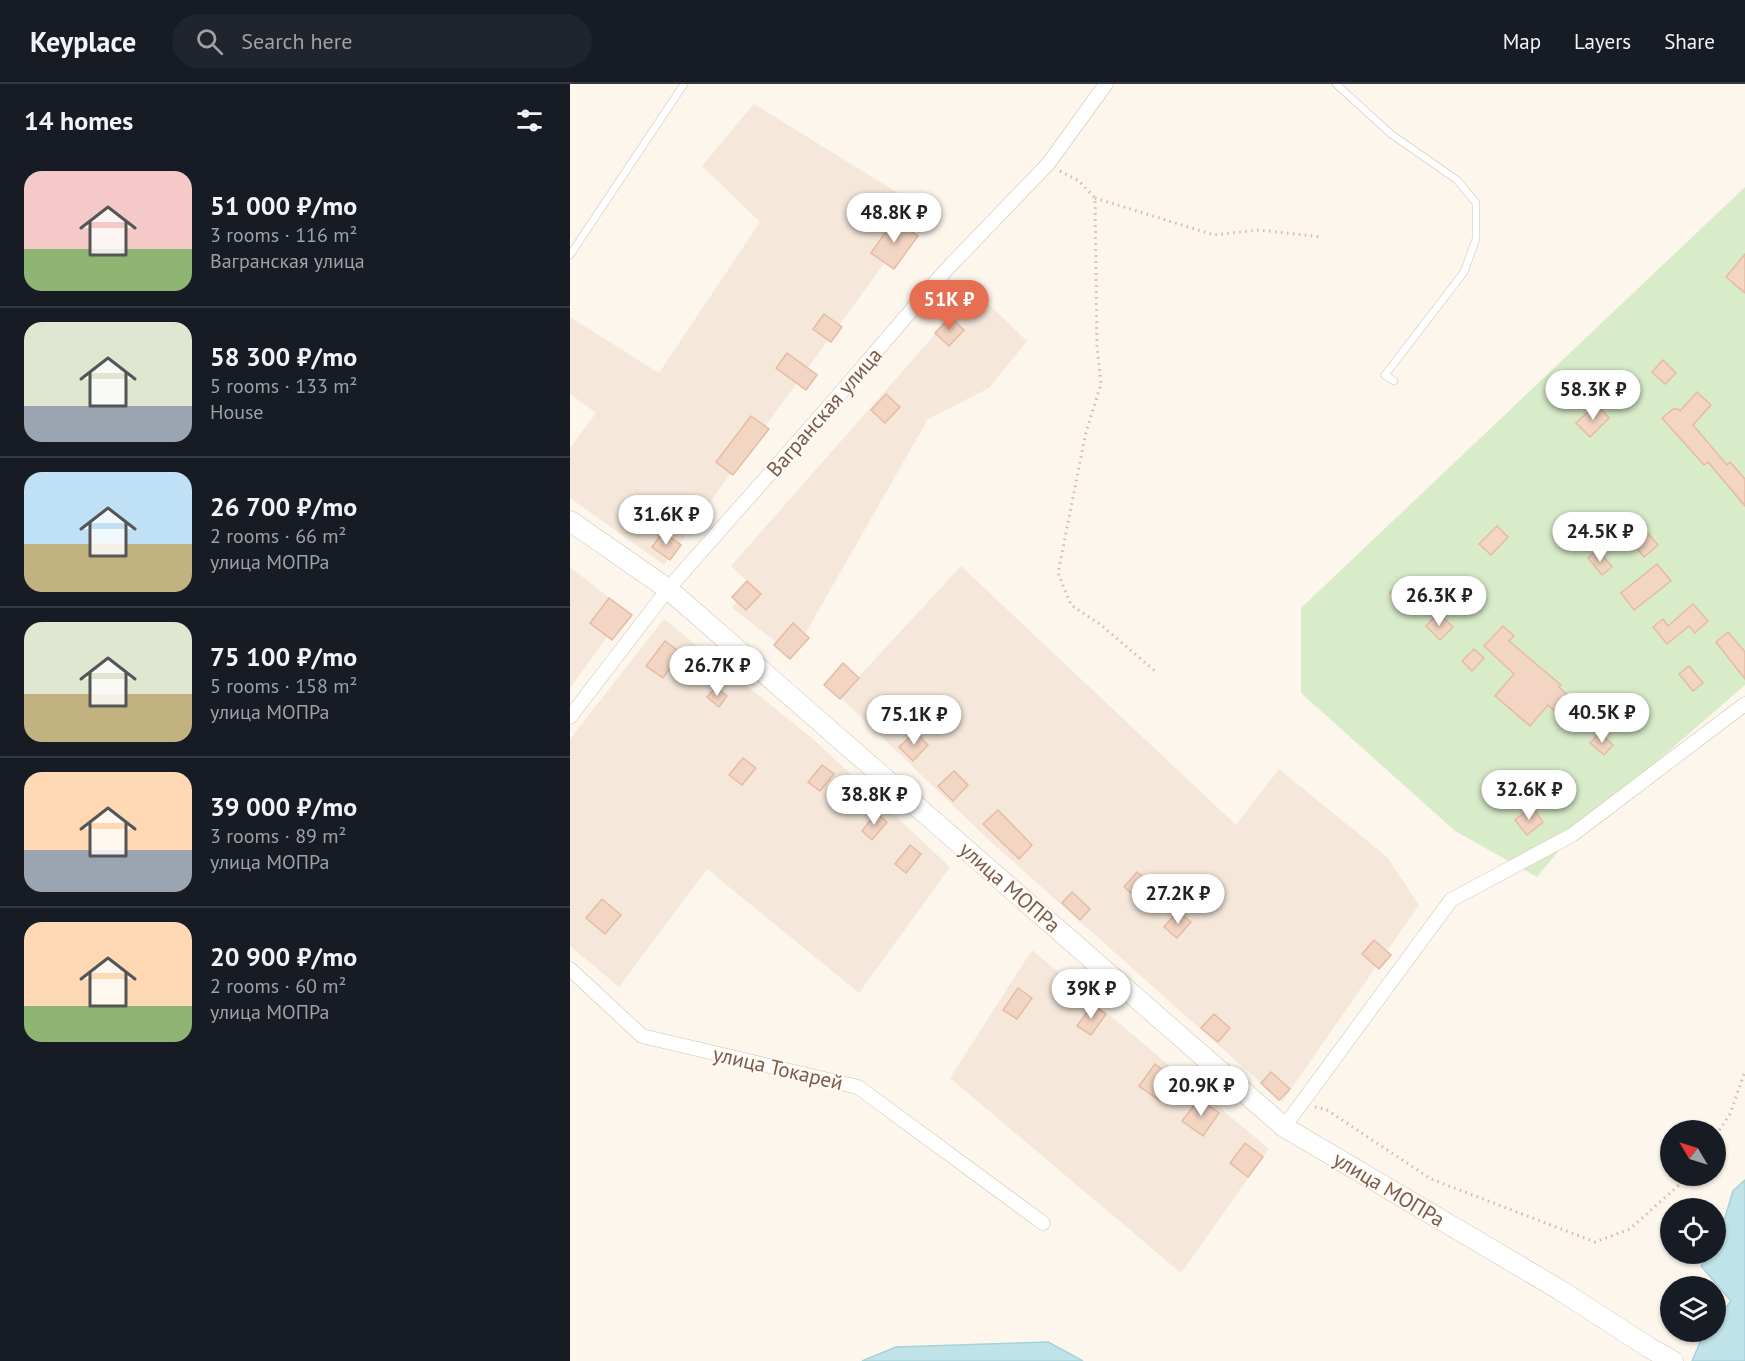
<!DOCTYPE html>
<meta charset="utf-8">
<style>
:root{--surface:#171b24;--page:#20242c;--text:#f1f3f6;--muted:#9ea1a6;--line:#363941;--accent:#e76f51}
body{margin:0;font-family:"PT Sans",sans-serif;background:var(--page);color:var(--text);height:100vh;display:flex;flex-direction:column;font-size:22px;white-space:nowrap}
*{box-sizing:border-box;margin:0}
p{font-size:20px;color:var(--muted)}
.icon{flex:none;width:33px;height:33px;fill:none;stroke:currentColor;stroke-width:2;stroke-linecap:round;stroke-linejoin:round}
.map{position:relative;flex:1;overflow:hidden}
.details{display:flex;flex-direction:column;background:var(--surface);width:570px}
.details>*{flex:none}
.needle{width:39px;rotate:308deg}
.tools{position:absolute;left:1090px;top:1036px;display:grid;gap:12px}
.tools a{display:grid;place-items:center;width:66px;height:66px;border-radius:50%;background:var(--surface);box-shadow:0 2px 4px #0004;font-size:30px}
.price{position:absolute;translate:-50% -51px;padding:0 14px;border-radius:21px;background:#fff;color:#222;font-size:20px;line-height:39px;filter:drop-shadow(0 2px 3px #0008)}
.price::after{content:'';position:absolute;left:50%;top:36px;width:18px;height:14px;margin-left:-9px;background:inherit;clip-path:polygon(0 0,100% 0,50% 100%)}
.price.active{background:var(--accent);color:#fff}
ul{padding:0;list-style:none}
li{display:flex;align-items:center;gap:18px;height:150px;padding:0 24px}
li+li{border-top:2px solid var(--line)}
li span{display:grid;place-items:center;flex:none;width:168px;height:120px;border-radius:18px;color:#555}
li>.icon{margin-inline-start:auto}
span .icon{width:72px;height:72px;fill:#fffc;stroke-width:1}
li b{font-size:26px}
h2{display:flex;justify-content:space-between;align-items:center;height:72px;padding:0 24px;font-size:26px}
header{display:flex;align-items:center;gap:36px;box-sizing:border-box;height:84px;padding:0 30px;background:var(--surface);border-bottom:2px solid var(--line)}
header strong{font-size:28px}
nav{display:flex;gap:33px;margin-inline-start:auto;font-size:21px}
.search{width:420px;height:54px;background:var(--page);display:flex;align-items:center;gap:15px;box-sizing:border-box;padding:0 21px;border-radius:33px;color:var(--muted);font-size:22px}
main{display:flex;flex:1;min-height:0}
.map>svg:first-child{display:block}
</style>
<header>
<strong>Keyplace</strong>
<div class="search"><svg class="icon" aria-label="search" viewBox="0 0 24 24"><circle cx="10" cy="10" r="6"/><path d="M15 15l6 6"/></svg>Search here</div>
<nav><a>Map</a><a>Layers</a><a>Share</a></nav>
</header>
<main>
<section class="details">
<h2>14 homes<svg class="icon" aria-label="filters" viewBox="0 0 24 24"><path d="M4 7h16M4 17h16"/><circle cx="9" cy="7" r="2"/><circle cx="15" cy="17" r="2"/></svg></h2>
<ul>
<li><span style="background:linear-gradient(#f6c9c9 65%,#8fb573 0)"><svg class="icon" aria-label="home" viewBox="0 0 24 24"><path d="M3 11l9-7 9 7M6 9v11h12V9"/></svg></span><div><b>51 000 ₽/mo</b><p>3 rooms · 116 m²</p><p>Вагранская улица</p></div></li>
<li><span style="background:linear-gradient(#dfe7d0 70%,#9aa5b1 0)"><svg class="icon" aria-label="home" viewBox="0 0 24 24"><path d="M3 11l9-7 9 7M6 9v11h12V9"/></svg></span><div><b>58 300 ₽/mo</b><p>5 rooms · 133 m²</p><p>House</p></div></li>
<li><span style="background:linear-gradient(#bfe0f5 60%,#c2b280 0)"><svg class="icon" aria-label="home" viewBox="0 0 24 24"><path d="M3 11l9-7 9 7M6 9v11h12V9"/></svg></span><div><b>26 700 ₽/mo</b><p>2 rooms · 66 m²</p><p>улица МОПРа</p></div></li>
<li><span style="background:linear-gradient(#dfe7d0 60%,#c2b280 0)"><svg class="icon" aria-label="home" viewBox="0 0 24 24"><path d="M3 11l9-7 9 7M6 9v11h12V9"/></svg></span><div><b>75 100 ₽/mo</b><p>5 rooms · 158 m²</p><p>улица МОПРа</p></div></li>
<li><span style="background:linear-gradient(#ffd9b3 65%,#9aa5b1 0)"><svg class="icon" aria-label="home" viewBox="0 0 24 24"><path d="M3 11l9-7 9 7M6 9v11h12V9"/></svg></span><div><b>39 000 ₽/mo</b><p>3 rooms · 89 m²</p><p>улица МОПРа</p></div></li>
<li><span style="background:linear-gradient(#ffd9b3 70%,#8fb573 0)"><svg class="icon" aria-label="home" viewBox="0 0 24 24"><path d="M3 11l9-7 9 7M6 9v11h12V9"/></svg></span><div><b>20 900 ₽/mo</b><p>2 rooms · 60 m²</p><p>улица МОПРа</p></div></li>
</ul>
</section>
<div class="map">
<svg width="1175" height="1277" viewBox="0 0 1175 1277">
<rect width="100%" height="100%" fill="#fdf6ec"/>
<g fill="#f5e8da">
<path d="M 184,20 L 354,125 L 94,481 L 0,414 L 0,364 L 26,329 L 0,310 L 0,233 L 89,289 L 190,138 L 132,82 Z"/>
<path d="M 404,206 L 457,257 L 419,304 L 358,335 L 223,571 L 162,524 L 180,500 L 161,482 Z"/>
<path d="M 391,482 L 666,741 L 709,685 L 817,773 L 849,821 L 712,1018 L 420,757 L 270,613 Z"/>
<path d="M 0,483 L 56,527 L 0,604 Z"/>
<path d="M 94,535 L 243,655 L 380,783 L 289,909 L 137,785 L 49,903 L 0,862 L 0,655 Z"/>
<path d="M 462,866 L 699,1065 L 611,1189 L 380,994 Z"/>
</g>
<path fill="#d8ecc9" d="M 1175,103 L 1175,601 L 1002,751 L 967,793 L 885,747 L 731,609 L 731,524 Z"/>
<g fill="#bfe3e8" stroke="#a5d3da" stroke-width="1.5">
<path d="M 1175,1096 L 1175,1277 L 1122,1277 L 1132,1254 L 1137,1248 L 1146,1248 L 1146,1236 L 1161,1217 L 1131,1182 L 1141,1170 L 1146,1170 L 1146,1163 L 1163,1107 Z"/>
<path d="M 478,1258 L 513,1277 L 292,1277 L 326,1263 Z"/>
</g>
<g fill="#f3d5c3" stroke="#e6bba3" stroke-width="1.5">
<path d="M 324,136 L 348,152 L 324,185 L 301,169 Z"/>
<path d="M 1175,170 L 1175,209 L 1156,193 Z"/>
<path d="M 254,230 L 272,243 L 261,258 L 243,245 Z"/>
<path d="M 380,233 L 394,246 L 379,262 L 365,249 Z"/>
<path d="M 217,269 L 247,291 L 236,306 L 206,284 Z"/>
<path d="M 1093,276 L 1106,289 L 1095,300 L 1082,288 Z"/>
<path d="M 1127,308 L 1141,321 L 1123,341 L 1157,381 L 1160,378 L 1175,395 L 1175,422 L 1138,378 L 1134,381 L 1092,334 L 1103,325 L 1108,325 L 1110,327 Z"/>
<path d="M 316,310 L 330,323 L 315,339 L 301,326 Z"/>
<path d="M 1026,320 L 1039,334 L 1020,353 L 1006,339 Z"/>
<path d="M 181,332 L 199,345 L 163,391 L 146,378 Z"/>
<path d="M 927,442 L 938,453 L 921,471 L 909,460 Z"/>
<path d="M 1073,444 L 1088,461 L 1074,473 L 1059,455 Z"/>
<path d="M 93,448 L 111,461 L 100,476 L 82,463 Z"/>
<path d="M 1028,466 L 1042,483 L 1032,491 L 1018,474 Z"/>
<path d="M 1087,480 L 1101,497 L 1064,526 L 1051,509 Z"/>
<path d="M 833,496 L 847,510 L 835,523 L 820,509 Z"/>
<path d="M 177,497 L 191,510 L 176,526 L 162,513 Z"/>
<path d="M 39,514 L 62,531 L 42,556 L 20,539 Z"/>
<path d="M 1123,520 L 1138,537 L 1125,549 L 1119,542 L 1097,560 L 1083,543 L 1093,535 L 1098,542 Z"/>
<path d="M 868,529 L 883,543 L 870,556 L 856,542 Z"/>
<path d="M 223,539 L 239,554 L 220,575 L 204,561 Z"/>
<path d="M 933,542 L 944,552 L 939,557 L 991,601 L 989,603 L 1008,621 L 994,636 L 978,621 L 960,642 L 925,612 L 944,590 L 914,562 Z"/>
<path d="M 1158,548 L 1175,568 L 1175,595 L 1146,558 Z"/>
<path d="M 95,557 L 111,569 L 93,594 L 76,582 Z"/>
<path d="M 904,565 L 914,574 L 902,587 L 892,577 Z"/>
<path d="M 273,579 L 289,594 L 270,615 L 254,601 Z"/>
<path d="M 1119,582 L 1133,599 L 1123,607 L 1109,590 Z"/>
<path d="M 146,603 L 157,612 L 149,623 L 137,613 Z"/>
<path d="M 316,611 L 333,626 L 313,647 L 297,632 Z"/>
<path d="M 345,648 L 358,661 L 343,677 L 329,663 Z"/>
<path d="M 1030,649 L 1043,661 L 1034,671 L 1020,659 Z"/>
<path d="M 173,674 L 186,684 L 172,701 L 159,691 Z"/>
<path d="M 252,681 L 264,690 L 250,707 L 238,698 Z"/>
<path d="M 384,687 L 398,701 L 383,717 L 368,702 Z"/>
<path d="M 962,723 L 973,738 L 957,751 L 945,736 Z"/>
<path d="M 428,726 L 462,761 L 449,775 L 413,740 Z"/>
<path d="M 306,729 L 317,738 L 302,756 L 292,747 Z"/>
<path d="M 340,761 L 351,770 L 336,789 L 325,780 Z"/>
<path d="M 567,788 L 579,798 L 566,813 L 554,803 Z"/>
<path d="M 502,808 L 520,825 L 510,836 L 492,819 Z"/>
<path d="M 32,815 L 51,831 L 35,850 L 16,834 Z"/>
<path d="M 608,827 L 621,838 L 607,854 L 594,843 Z"/>
<path d="M 804,856 L 821,871 L 809,885 L 792,870 Z"/>
<path d="M 448,904 L 462,914 L 447,935 L 433,926 Z"/>
<path d="M 522,921 L 536,930 L 521,951 L 507,942 Z"/>
<path d="M 644,930 L 660,944 L 648,958 L 631,944 Z"/>
<path d="M 585,980 L 605,995 L 589,1016 L 569,1002 Z"/>
<path d="M 701,988 L 720,1005 L 709,1016 L 691,999 Z"/>
<path d="M 629,1015 L 649,1029 L 633,1052 L 612,1037 Z"/>
<path d="M 675,1059 L 693,1073 L 678,1093 L 660,1079 Z"/>
</g>
<g fill="none" stroke-linecap="round" stroke-linejoin="round">
<defs>
<g id="lane">
<path d="M 766,0 L 821,50 L 887,96 L 906,119 L 906,155 L 894,188 L 815,291 L 824,297"/>
<path d="M 0,171 L 114,0"/>
</g>
<g id="street">
<path d="M 0,633 L 98,505 L 261,320 L 375,187 L 478,80 L 536,0"/>
<path d="M 0,885 L 72,952 L 288,1003 L 473,1139"/>
<path d="M 714,1043 L 881,816 L 1002,751 L 1175,620"/>
</g>
<path id="secondary" d="M 0,437 L 98,505 L 714,1043 L 990,1206 L 1078,1263 L 1103,1277"/>
</defs>
<use href="#lane" stroke="#d1beb0" stroke-width="8"/>
<use href="#street" stroke="#d1beb0" stroke-width="15"/>
<use href="#secondary" stroke="#d6c0b0" stroke-width="21"/>
<g stroke="#d9b8a5" stroke-width="3" stroke-dasharray="1.5 4.5" stroke-linecap="butt">
<path d="M 490,87 L 509,97 L 525,114 L 527,262 L 531,300 L 516,348 L 488,489 L 501,521 L 531,541 L 585,587"/>
<path d="M 525,114 L 644,151 L 689,146 L 752,153"/>
<path d="M 745,1023 L 757,1026 L 861,1095 L 1025,1158 L 1060,1145 L 1119,1092"/>
<path d="M 1146,1051 L 1160,1030 L 1175,987"/>
</g>
<use href="#lane" stroke="#fff" stroke-width="7"/>
<use href="#street" stroke="#fff" stroke-width="14"/>
<use href="#secondary" stroke="#fff" stroke-width="20"/>
</g>
<g text-anchor="middle" dominant-baseline="central" stroke-width="4.5" stroke-linejoin="round" paint-order="stroke">
<g font-size="21" fill="#7a5c4d" stroke="#fffaf3">
<text transform="translate(254 328) rotate(-49)">Вагранская улица</text>
<text transform="translate(440 803) rotate(41)">улица МОПРа</text>
<text transform="translate(208 984) rotate(13)">улица Токарей</text>
<text transform="translate(819 1105) rotate(31)">улица МОПРа</text>
</g>
</g>
</svg>
<div class="tools">
<a><svg class="needle" viewBox="-14 -14 28 28"><path d="M0-13l5 13h-10z" fill="#e53935"/><path d="M0 13l5-13h-10z" fill="#9ea1a6"/></svg></a>
<a><svg class="icon" aria-label="locate" viewBox="0 0 24 24"><circle cx="12" cy="12" r="6"/><path d="M12 2v4M12 18v4M2 12h4M18 12h4"/></svg></a>
<a><svg class="icon" aria-label="layers" viewBox="0 0 24 24"><path d="M12 4l9 5-9 5-9-5zM3 14l9 5 9-5"/></svg></a>
</div>
<b class="price" style="left:324px;top:160px">48.8K ₽</b>
<b class="price active" style="left:379px;top:247px">51K ₽</b>
<b class="price" style="left:1023px;top:337px">58.3K ₽</b>
<b class="price" style="left:96px;top:462px">31.6K ₽</b>
<b class="price" style="left:1030px;top:479px">24.5K ₽</b>
<b class="price" style="left:869px;top:543px">26.3K ₽</b>
<b class="price" style="left:147px;top:613px">26.7K ₽</b>
<b class="price" style="left:1032px;top:660px">40.5K ₽</b>
<b class="price" style="left:344px;top:662px">75.1K ₽</b>
<b class="price" style="left:959px;top:737px">32.6K ₽</b>
<b class="price" style="left:304px;top:742px">38.8K ₽</b>
<b class="price" style="left:608px;top:841px">27.2K ₽</b>
<b class="price" style="left:521px;top:936px">39K ₽</b>
<b class="price" style="left:631px;top:1033px">20.9K ₽</b>
</div>
</main>
